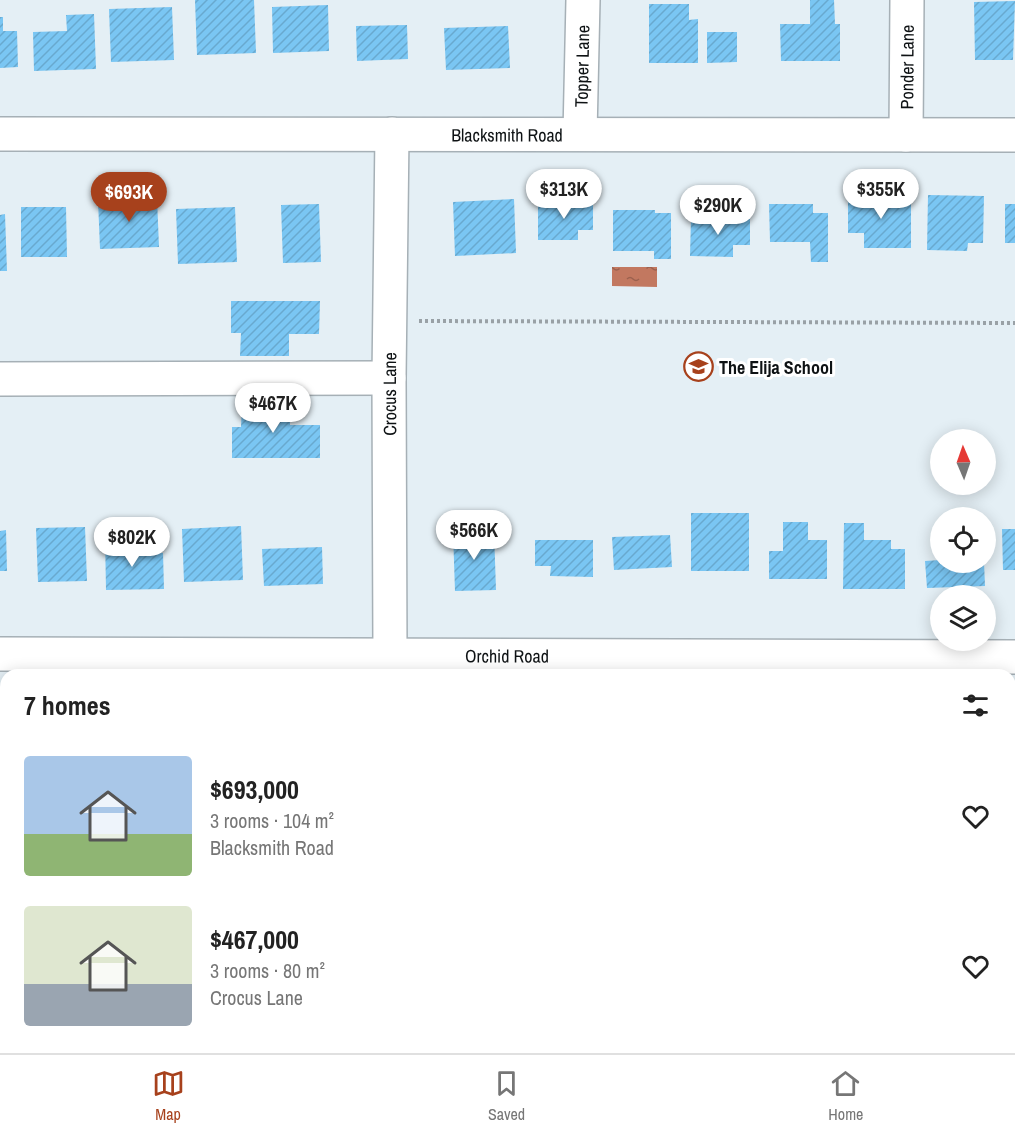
<!DOCTYPE html>
<meta charset="utf-8">
<style>
:root{--surface:#fff;--page:#f6f6f6;--text:#222;--muted:#767676;--line:#e0e0e0;--accent:#a7411c}
body{margin:0;font-family:"Archivo Narrow",sans-serif;background:var(--page);color:var(--text);height:100vh;display:flex;flex-direction:column;font-size:22px;white-space:nowrap}
*{box-sizing:border-box;margin:0}
p{font-size:20px;color:var(--muted)}
.icon{flex:none;width:33px;height:33px;fill:none;stroke:currentColor;stroke-width:2;stroke-linecap:round;stroke-linejoin:round}
.map{position:relative;flex:1;overflow:hidden}
.side{position:absolute;left:0px;top:669px;width:1016px;height:384px;display:flex;flex-direction:column;background:var(--surface);border-radius:18px 18px 0 0;box-shadow:0 3px 15px #0003}
.side>*{flex:none}
.needle{width:39px;rotate:358deg}
.tools{position:absolute;left:930px;top:429px;display:grid;gap:12px}
.tools a{display:grid;place-items:center;width:66px;height:66px;border-radius:50%;background:var(--surface);box-shadow:0 3px 15px #0003;font-size:30px}
.price{position:absolute;translate:-50% -51px;padding:0 14px;border-radius:21px;background:#fff;color:#222;font-size:20px;line-height:39px;filter:drop-shadow(0 2px 3px #0008)}
.price::after{content:'';position:absolute;left:50%;top:36px;width:18px;height:14px;margin-left:-9px;background:inherit;clip-path:polygon(0 0,100% 0,50% 100%)}
.price.active{background:var(--accent);color:#fff}
ul{padding:0;list-style:none}
li{display:flex;align-items:center;gap:18px;height:150px;padding:0 24px}
li span{display:grid;place-items:center;flex:none;width:168px;height:120px;border-radius:6px;color:#555}
li>.icon{margin-inline-start:auto}
span .icon{width:72px;height:72px;fill:#fffc;stroke-width:1}
li b{font-size:26px}
h2{display:flex;justify-content:space-between;align-items:center;height:72px;padding:0 24px;font-size:26px}
.dock{display:flex;justify-content:space-around;align-items:center;height:84px;border-top:2px solid var(--line);background:var(--surface);font-size:16px;color:var(--muted)}
.dock a{display:grid;justify-items:center;gap:3px}
.dock .active{color:var(--accent)}
.map>svg:first-child{display:block}
</style>
<div class="map">
<svg width="1015" height="1053" viewBox="0 0 1015 1053">
<defs>
<pattern id="water-ripples" width="26" height="14" patternUnits="userSpaceOnUse" patternTransform="scale(1.5)"><rect width="26" height="14" fill="#c27860"/><path d="M2 4q2-2 4 0t4 0M15 11q2-2 4 0t4 0" fill="none" stroke="#9c614e"/></pattern>
<pattern id="building-hatch" width="6" height="6" patternUnits="userSpaceOnUse" patternTransform="scale(1.5)"><rect width="6" height="6" fill="#7ac6f3"/><path d="M-1 1l2-2M0 6l6-6M5 7l2-2" fill="none" stroke="#68a9cf"/></pattern>
</defs>
<rect width="100%" height="100%" fill="#e4eff5"/>
<path fill="url(#water-ripples)" d="M 612,267 L 657,267 L 657,287 L 612,286 Z"/>
<g fill="url(#building-hatch)">
<path d="M 195,0 L 254,0 L 256,53 L 197,55 Z"/>
<path d="M 810,0 L 834,0 L 835,24 L 840,24 L 840,61 L 781,61 L 780,24 L 810,24 Z"/>
<path d="M 1015,1 L 1013,60 L 975,60 L 974,2 Z"/>
<path d="M 649,4 L 689,4 L 689,20 L 698,19 L 698,63 L 649,63 Z"/>
<path d="M 328,5 L 329,51 L 273,53 L 272,7 Z"/>
<path d="M 172,7 L 174,60 L 111,62 L 109,9 Z"/>
<path d="M 94,14 L 96,69 L 34,71 L 33,32 L 67,31 L 66,15 Z"/>
<path d="M 0,17 L 3,17 L 3,31 L 17,31 L 18,67 L 0,68 Z"/>
<path d="M 407,25 L 408,59 L 357,61 L 356,26 Z"/>
<path d="M 508,26 L 510,68 L 446,70 L 444,28 Z"/>
<path d="M 707,32 L 737,32 L 737,62 L 707,63 Z"/>
<path d="M 848,195 L 911,195 L 911,248 L 864,248 L 864,233 L 848,233 Z"/>
<path d="M 928,195 L 984,196 L 983,243 L 968,243 L 967,251 L 927,250 Z"/>
<path d="M 157,198 L 159,247 L 100,249 L 98,200 Z"/>
<path d="M 514,199 L 516,253 L 455,256 L 453,202 Z"/>
<path d="M 538,203 L 593,203 L 593,230 L 578,230 L 578,240 L 538,240 Z"/>
<path d="M 319,204 L 321,262 L 283,263 L 281,205 Z"/>
<path d="M 769,204 L 813,204 L 813,213 L 828,213 L 828,262 L 811,262 L 810,242 L 770,242 Z"/>
<rect x="1005" y="204" width="10" height="39"/>
<path d="M 21,207 L 66,207 L 67,257 L 21,257 Z"/>
<path d="M 235,207 L 237,262 L 178,264 L 176,209 Z"/>
<path d="M 613,210 L 655,210 L 655,213 L 671,213 L 671,259 L 654,259 L 654,251 L 613,251 Z"/>
<path d="M 5,214 L 7,271 L 0,271 L 0,215 Z"/>
<path d="M 691,218 L 750,219 L 750,245 L 733,245 L 733,257 L 690,256 Z"/>
<path d="M 231,301 L 320,301 L 319,334 L 289,334 L 289,356 L 240,356 L 241,333 L 231,333 Z"/>
<path d="M 242,403 L 290,403 L 290,425 L 320,425 L 320,458 L 232,458 L 232,427 L 241,427 Z"/>
<rect x="691" y="513" width="58" height="58"/>
<path d="M 783,522 L 808,522 L 808,540 L 827,540 L 827,579 L 769,579 L 769,551 L 783,551 Z"/>
<path d="M 844,523 L 864,523 L 864,540 L 891,540 L 891,549 L 905,549 L 905,589 L 843,589 Z"/>
<path d="M 241,526 L 243,580 L 184,582 L 182,529 Z"/>
<path d="M 85,527 L 87,581 L 38,582 L 36,528 Z"/>
<path d="M 1002,529 L 1015,529 L 1015,570 L 1003,570 Z"/>
<path d="M 6,530 L 7,571 L 0,571 L 0,531 Z"/>
<path d="M 494,531 L 496,590 L 455,591 L 453,532 Z"/>
<path d="M 670,535 L 672,567 L 614,570 L 612,537 Z"/>
<path d="M 105,536 L 124,536 L 125,554 L 163,553 L 164,589 L 106,590 Z"/>
<path d="M 535,540 L 593,540 L 593,577 L 550,576 L 551,566 L 535,566 Z"/>
<path d="M 322,547 L 323,584 L 264,586 L 262,549 Z"/>
<path d="M 940,560 L 940,562 L 984,562 L 985,586 L 927,588 L 925,561 Z"/>
<path d="M 6,727 L 6,765 L 0,765 L 0,728 Z"/>
<rect x="695" y="1047" width="79" height="6"/>
<rect x="916" y="1047" width="59" height="6"/>
<rect x="979" y="1047" width="17" height="6"/>
</g>
<g fill="none" stroke-linecap="round" stroke-linejoin="round">
<defs>
<g id="minor">
<path id="s1" d="M 0,134 L 1015,135"/>
<path id="s2" d="M 580,134 L 583,0"/>
<path id="s3" d="M 906,135 L 907,0"/>
<path d="M 0,379 L 389,378"/>
<path id="s4" d="M 0,654 L 1015,657"/>
<path id="s5" d="M 390,655 L 389,378 L 392,134"/>
<path d="M 1010,982 L 1015,982"/>
<path d="M 139,1053 L 139,1047"/>
<path d="M 526,1053 L 527,1047"/>
<path d="M 851,1053 L 851,1047"/>
</g>
</defs>
<use href="#minor" stroke="#a6b0b6" stroke-width="36"/>
<path stroke="#99a1a6" stroke-width="4" stroke-dasharray="3 3" stroke-linecap="butt" d="M 419,321 L 1015,323"/>
<use href="#minor" stroke="#fff" stroke-width="33"/>
</g>
<defs>
<symbol id="school-ring" viewBox="-11 -11 22 22"><circle r="9.5" fill="#fff" stroke="#a7411c" stroke-width="1.5"/><path d="M0-5L7-2L0 1L-7-2ZM-4 1L0 2.5L4 1V4Q0 6-4 4Z" fill="#a7411c"/></symbol>
</defs>
<g fill-rule="evenodd">
<use href="#school-ring" x="682" y="350" width="33" height="33"/>
</g>
<g text-anchor="middle" dominant-baseline="central" stroke-width="6" stroke-linejoin="round" paint-order="stroke">
<g font-size="18" fill="#0e1214" stroke="#fff">
<text stroke="none"><textPath href="#s2" startOffset="68">Topper Lane</textPath></text>
<text stroke="none"><textPath href="#s3" startOffset="68">Ponder Lane</textPath></text>
<text stroke="none"><textPath href="#s1" startOffset="507">Blacksmith Road</textPath></text>
<text stroke="none"><textPath href="#s5" startOffset="261">Crocus Lane</textPath></text>
<text stroke="none"><textPath href="#s4" startOffset="507">Orchid Road</textPath></text>
</g>
<g font-size="18" font-weight="bold" fill="#0e1214" stroke="#fff" text-anchor="start">
<text x="719" y="367">The Elija School</text>
</g>
</g>
</svg>
<div class="tools">
<a><svg class="needle" viewBox="-14 -14 28 28"><path d="M0-13l5 13h-10z" fill="#e53935"/><path d="M0 13l5-13h-10z" fill="#767676"/></svg></a>
<a><svg class="icon" aria-label="locate" viewBox="0 0 24 24"><circle cx="12" cy="12" r="6"/><path d="M12 2v4M12 18v4M2 12h4M18 12h4"/></svg></a>
<a><svg class="icon" aria-label="layers" viewBox="0 0 24 24"><path d="M12 4l9 5-9 5-9-5zM3 14l9 5 9-5"/></svg></a>
</div>
<b class="price" style="left:564px;top:220px">$313K</b>
<b class="price" style="left:881px;top:220px">$355K</b>
<b class="price active" style="left:129px;top:223px">$693K</b>
<b class="price" style="left:718px;top:236px">$290K</b>
<b class="price" style="left:273px;top:434px">$467K</b>
<b class="price" style="left:474px;top:561px">$566K</b>
<b class="price" style="left:132px;top:568px">$802K</b>
<section class="side">
<h2>7 homes<svg class="icon" aria-label="filters" viewBox="0 0 24 24"><path d="M4 7h16M4 17h16"/><circle cx="9" cy="7" r="2"/><circle cx="15" cy="17" r="2"/></svg></h2>
<ul>
<li><span style="background:linear-gradient(#a9c7e8 65%,#8fb573 0)"><svg class="icon" aria-label="home" viewBox="0 0 24 24"><path d="M3 11l9-7 9 7M6 9v11h12V9"/></svg></span><div><b>$693,000</b><p>3 rooms · 104 m²</p><p>Blacksmith Road</p></div><svg class="icon" aria-label="heart" viewBox="0 0 24 24"><path d="M12 20l-8-8c-3-5 5-10 8-4 3-6 11-1 8 4z"/></svg></li>
<li><span style="background:linear-gradient(#dfe7d0 65%,#9aa5b1 0)"><svg class="icon" aria-label="home" viewBox="0 0 24 24"><path d="M3 11l9-7 9 7M6 9v11h12V9"/></svg></span><div><b>$467,000</b><p>3 rooms · 80 m²</p><p>Crocus Lane</p></div><svg class="icon" aria-label="heart" viewBox="0 0 24 24"><path d="M12 20l-8-8c-3-5 5-10 8-4 3-6 11-1 8 4z"/></svg></li>
</ul>
</section>
</div>
<nav class="dock">
<a class="active"><svg class="icon" aria-label="map" viewBox="0 0 24 24"><path d="M3 6l6-2 6 2 6-2v14l-6 2-6-2-6 2zM9 4v14M15 6v14"/></svg>Map</a>
<a><svg class="icon" aria-label="saved" viewBox="0 0 24 24"><path d="M7 4h10v16l-5-4-5 4z"/></svg>Saved</a>
<a><svg class="icon" aria-label="home" viewBox="0 0 24 24"><path d="M3 11l9-7 9 7M6 9v11h12V9"/></svg>Home</a>
</nav>
